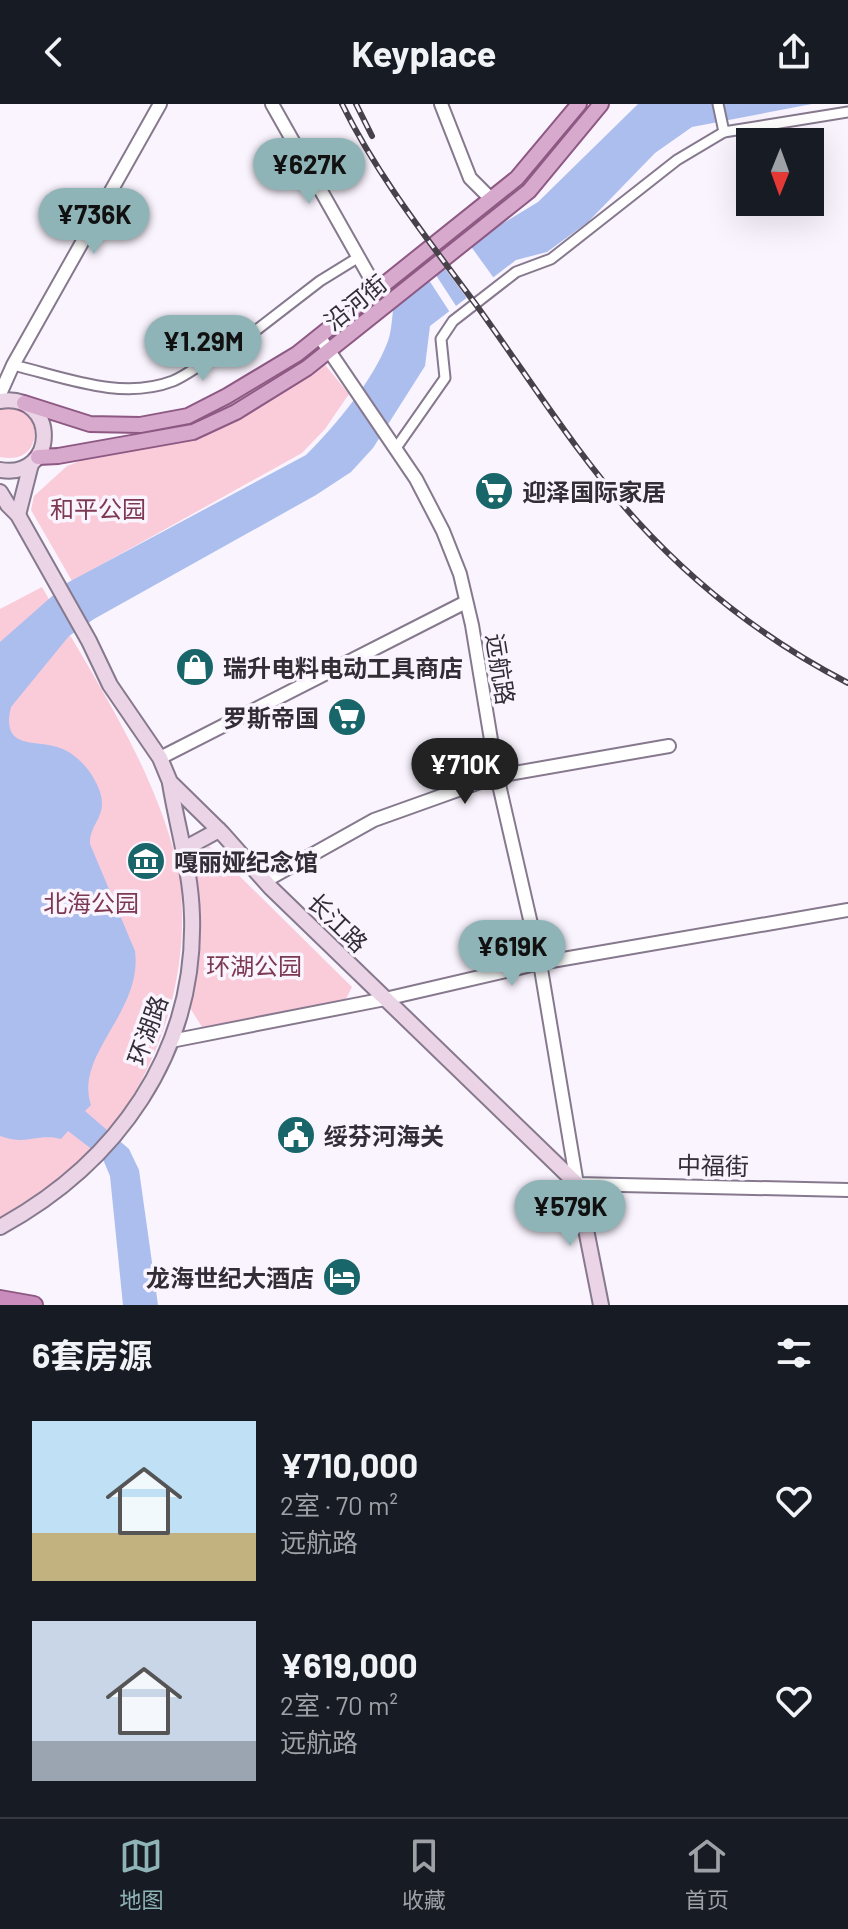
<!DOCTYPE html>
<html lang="zh">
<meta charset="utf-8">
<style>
:root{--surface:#171b24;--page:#20242c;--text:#f1f3f6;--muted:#9ea1a6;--line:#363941;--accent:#8fb4b7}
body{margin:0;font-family:Barlow,"Noto Sans SC",sans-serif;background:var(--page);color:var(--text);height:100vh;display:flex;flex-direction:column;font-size:30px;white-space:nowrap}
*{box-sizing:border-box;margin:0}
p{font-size:26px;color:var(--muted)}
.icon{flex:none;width:44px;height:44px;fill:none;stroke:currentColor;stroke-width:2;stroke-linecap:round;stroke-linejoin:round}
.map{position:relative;height:1201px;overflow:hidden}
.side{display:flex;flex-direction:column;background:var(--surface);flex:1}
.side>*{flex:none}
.needle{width:52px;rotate:181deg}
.fabs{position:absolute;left:736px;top:24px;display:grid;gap:16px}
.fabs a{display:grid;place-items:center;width:88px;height:88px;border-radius:0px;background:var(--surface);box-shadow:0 8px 32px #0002;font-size:40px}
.price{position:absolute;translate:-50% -68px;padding:0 18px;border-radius:28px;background:var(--accent);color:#111;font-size:26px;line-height:52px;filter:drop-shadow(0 2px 4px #0008)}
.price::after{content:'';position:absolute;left:50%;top:48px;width:24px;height:18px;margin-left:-12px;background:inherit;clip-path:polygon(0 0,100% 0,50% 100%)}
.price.active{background:#222;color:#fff}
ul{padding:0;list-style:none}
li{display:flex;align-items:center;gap:24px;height:200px;padding:0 32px}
li span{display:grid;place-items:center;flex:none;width:224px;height:160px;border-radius:0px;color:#555}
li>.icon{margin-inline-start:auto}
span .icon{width:96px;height:96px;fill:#fffc;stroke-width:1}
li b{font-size:34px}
h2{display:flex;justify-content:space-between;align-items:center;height:96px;padding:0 32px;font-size:34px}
header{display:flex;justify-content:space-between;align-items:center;height:104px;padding:0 32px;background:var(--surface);font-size:36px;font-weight:700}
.tab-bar{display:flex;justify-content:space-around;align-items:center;height:112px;border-top:2px solid var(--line);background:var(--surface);font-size:22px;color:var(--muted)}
.tab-bar a{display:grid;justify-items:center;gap:4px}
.tab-bar .active{color:var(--accent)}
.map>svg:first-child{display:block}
</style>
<header><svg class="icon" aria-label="back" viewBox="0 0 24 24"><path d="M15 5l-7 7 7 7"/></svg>Keyplace<svg class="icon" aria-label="share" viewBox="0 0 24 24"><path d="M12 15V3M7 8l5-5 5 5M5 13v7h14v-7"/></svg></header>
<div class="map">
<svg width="848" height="1201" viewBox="0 0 848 1201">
<rect width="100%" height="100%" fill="#faf4fe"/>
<g fill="#faccda">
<path d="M 322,257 L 349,290 L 325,325 L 302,349 L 72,477 L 31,406 L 34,392 L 67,362 L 93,352 L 197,332 Z"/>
<path d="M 0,299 L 31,309 C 40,334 33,359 0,353 Z"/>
<path d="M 42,483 C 94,575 158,667 180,772 C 183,783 181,797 182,808 C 184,899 147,991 84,1056 C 61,1080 29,1099 0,1115 L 0,505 Z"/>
<path d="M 209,742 L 352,883 L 345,897 L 202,923 L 190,904 C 200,852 200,804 195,752 Z"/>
</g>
<path fill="#abbeee" d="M 638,0 L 812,0 L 692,23 L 655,49 L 588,118 L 547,148 L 516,156 L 430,222 L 425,262 L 373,344 L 351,368 L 316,391 L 94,515 L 69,532 L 11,603 C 0,648 38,635 60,644 C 79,651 94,670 100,688 C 108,713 89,720 90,740 L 135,847 C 143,908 74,950 91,1001 L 85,1007 L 129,1045 L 139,1066 L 158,1201 L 123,1201 L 110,1072 L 102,1053 L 68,1027 L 61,1035 C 36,1029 27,1042 0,1032 L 0,538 L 67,479 L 306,351 C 336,321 373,277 388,237 C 392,226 392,211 394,199 L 472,138 L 538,98 Z"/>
<g fill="#faf4fe">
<path d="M 467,137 L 496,177 L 469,197 L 440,158 Z"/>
<path d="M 432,165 L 458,205 L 451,210 L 425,170 Z"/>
</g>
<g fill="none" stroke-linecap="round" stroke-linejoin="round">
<defs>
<g id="minor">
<path d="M 718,0 L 724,28"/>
<path d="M 13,261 C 64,273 121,297 173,277 C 192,269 207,253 228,248 L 320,177 L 359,153"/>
<path d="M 396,344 L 445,274 L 441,235 L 453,217 L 516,168 L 551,155 L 677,56 L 724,28 L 848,8"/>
</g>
<g id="tertiary">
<path d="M 272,0 L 377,186"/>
<path d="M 441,0 L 470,74 L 491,95"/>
<path d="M 319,232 L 416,375 L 443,427 L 460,470 L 472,521 L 497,672 L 540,859 L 577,1080 L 848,1086"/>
<path d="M 0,290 L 13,261 L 160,0"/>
<path d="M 160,654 L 466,498"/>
<path d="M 265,777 L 374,716 L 497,672 L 669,642"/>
<path d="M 171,937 L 385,895 L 540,859 L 848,806"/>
</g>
<g id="secondary">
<path d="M 0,297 C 59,288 58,376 0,366"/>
<path d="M 0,388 L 8,401 L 18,411 L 89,537 L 110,581 L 160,654 L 170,678 L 222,729 L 271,784 L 577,1080 L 601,1201"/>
<path d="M 18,411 L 31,360"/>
<path d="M 184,745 L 219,726"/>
<path d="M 0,1123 C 117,1059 196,949 192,812 C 191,767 177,723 170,679"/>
</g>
<g id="primary">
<path d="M 24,299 L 90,320 L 140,321 L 188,312 L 227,292 L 297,250 L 517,74 L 579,0"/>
<path d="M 38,353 L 58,352 L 193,328 L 236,308 L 307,264 L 529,87 L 601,0"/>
</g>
<path id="trunk" d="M 0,1195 L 34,1201"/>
</defs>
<use href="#minor" stroke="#86798e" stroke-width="13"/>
<use href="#tertiary" stroke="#86798e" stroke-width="16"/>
<use href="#secondary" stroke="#86798e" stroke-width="18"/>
<use href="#primary" stroke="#8d5983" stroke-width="18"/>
<use href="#trunk" stroke="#8d5983" stroke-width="20"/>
<use href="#minor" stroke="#fff" stroke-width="9"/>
<use href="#tertiary" stroke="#fff" stroke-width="12"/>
<use href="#secondary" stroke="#ebd4e6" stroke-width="14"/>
<use href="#primary" stroke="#d7a9cd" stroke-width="14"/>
<use href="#trunk" stroke="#ca8cbc" stroke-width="16"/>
<defs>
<g id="rail">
<path d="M 342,0 C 378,73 429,137 477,202 C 529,274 577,351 637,417 C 697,483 769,538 848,579"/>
<path d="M 356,0 L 372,32"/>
</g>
</defs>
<use href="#rail" stroke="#47414a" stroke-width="6"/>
<use href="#rail" stroke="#faf4fe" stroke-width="3" stroke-dasharray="9" stroke-linecap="butt"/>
</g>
<defs>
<symbol id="supermarket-disc" viewBox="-11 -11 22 22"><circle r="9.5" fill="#186669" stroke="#faf4fe"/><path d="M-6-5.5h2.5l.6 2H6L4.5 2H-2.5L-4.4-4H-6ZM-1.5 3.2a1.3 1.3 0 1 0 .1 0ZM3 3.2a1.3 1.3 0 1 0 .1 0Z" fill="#fff"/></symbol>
<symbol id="shop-disc" viewBox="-11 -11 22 22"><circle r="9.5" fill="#186669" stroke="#faf4fe"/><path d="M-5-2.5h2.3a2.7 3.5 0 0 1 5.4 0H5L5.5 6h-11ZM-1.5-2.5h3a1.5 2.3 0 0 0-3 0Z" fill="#fff"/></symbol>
<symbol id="museum-disc" viewBox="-11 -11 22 22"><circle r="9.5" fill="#186669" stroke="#faf4fe"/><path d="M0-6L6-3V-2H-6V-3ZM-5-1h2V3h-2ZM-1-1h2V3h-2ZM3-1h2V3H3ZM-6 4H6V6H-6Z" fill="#fff"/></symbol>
<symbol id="civic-disc" viewBox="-11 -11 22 22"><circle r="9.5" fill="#186669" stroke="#faf4fe"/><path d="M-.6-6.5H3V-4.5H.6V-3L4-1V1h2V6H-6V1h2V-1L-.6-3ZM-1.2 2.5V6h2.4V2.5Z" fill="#fff"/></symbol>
<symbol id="hotel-disc" viewBox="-11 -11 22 22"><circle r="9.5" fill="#186669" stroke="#faf4fe"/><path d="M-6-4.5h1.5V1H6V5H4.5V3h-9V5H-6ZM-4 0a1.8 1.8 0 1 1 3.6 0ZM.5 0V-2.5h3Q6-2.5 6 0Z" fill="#fff"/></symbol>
</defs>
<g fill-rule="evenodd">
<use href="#supermarket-disc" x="472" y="365" width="44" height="44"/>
<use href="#shop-disc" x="173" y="541" width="44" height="44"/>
<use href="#supermarket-disc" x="325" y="591" width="44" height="44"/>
<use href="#museum-disc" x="124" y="735" width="44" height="44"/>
<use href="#civic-disc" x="274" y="1009" width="44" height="44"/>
<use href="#hotel-disc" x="320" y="1151" width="44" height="44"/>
</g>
<g text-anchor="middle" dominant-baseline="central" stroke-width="7" stroke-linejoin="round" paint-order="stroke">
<g font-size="24" fill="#332d36" stroke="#faf4fe">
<text transform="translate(355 198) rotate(-39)">沿河街</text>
<text transform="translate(501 565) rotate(81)">远航路</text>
<text transform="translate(338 818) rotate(44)">长江路</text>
<text transform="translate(147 926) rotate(-70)">环湖路</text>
<text transform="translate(713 1061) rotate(1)">中福街</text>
</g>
<g font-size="24" font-weight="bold" fill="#332d36" stroke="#faf4fe" text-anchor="start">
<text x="522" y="387">迎泽国际家居</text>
<text x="223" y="563">瑞升电料电动工具商店</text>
<text x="319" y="613" text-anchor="end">罗斯帝国</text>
<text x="174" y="757">嘎丽娅纪念馆</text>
<text x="324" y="1031">绥芬河海关</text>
<text x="314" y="1173" text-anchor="end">龙海世纪大酒店</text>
</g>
<g font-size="24" fill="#7d3852" stroke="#faf4fe">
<text x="98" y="404">和平公园</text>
<text x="91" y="798">北海公园</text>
<text x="254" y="861">环湖公园</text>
</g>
</g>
</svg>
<div class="fabs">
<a><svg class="needle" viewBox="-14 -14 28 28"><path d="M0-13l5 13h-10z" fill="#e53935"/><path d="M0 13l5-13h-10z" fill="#9ea1a6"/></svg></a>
</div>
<b class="price" style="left:309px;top:102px">¥627K</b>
<b class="price" style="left:94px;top:152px">¥736K</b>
<b class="price" style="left:203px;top:279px">¥1.29M</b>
<b class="price active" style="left:465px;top:702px">¥710K</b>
<b class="price" style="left:512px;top:884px">¥619K</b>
<b class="price" style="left:570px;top:1144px">¥579K</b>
</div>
<section class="side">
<h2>6套房源<svg class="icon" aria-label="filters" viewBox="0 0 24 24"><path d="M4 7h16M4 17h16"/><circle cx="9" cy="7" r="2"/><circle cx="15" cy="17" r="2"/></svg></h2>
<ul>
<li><span style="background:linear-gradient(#bfe0f5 70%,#c2b280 0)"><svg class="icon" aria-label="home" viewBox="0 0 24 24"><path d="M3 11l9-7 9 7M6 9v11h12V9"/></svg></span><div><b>¥710,000</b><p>2室 · 70 m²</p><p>远航路</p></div><svg class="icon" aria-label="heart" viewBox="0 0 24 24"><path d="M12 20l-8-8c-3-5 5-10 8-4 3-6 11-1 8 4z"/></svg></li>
<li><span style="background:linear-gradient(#c9d6e8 75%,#9aa5b1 0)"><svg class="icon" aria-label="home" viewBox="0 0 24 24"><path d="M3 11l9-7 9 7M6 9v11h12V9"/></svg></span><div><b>¥619,000</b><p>2室 · 70 m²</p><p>远航路</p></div><svg class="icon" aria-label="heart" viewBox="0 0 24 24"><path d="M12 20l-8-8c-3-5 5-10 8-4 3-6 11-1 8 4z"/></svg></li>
</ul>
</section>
<nav class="tab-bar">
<a class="active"><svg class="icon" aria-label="map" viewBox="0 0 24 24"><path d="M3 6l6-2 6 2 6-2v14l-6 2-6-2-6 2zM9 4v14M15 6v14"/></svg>地图</a>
<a><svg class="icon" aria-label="saved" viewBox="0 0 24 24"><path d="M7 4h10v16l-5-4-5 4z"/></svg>收藏</a>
<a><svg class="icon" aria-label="home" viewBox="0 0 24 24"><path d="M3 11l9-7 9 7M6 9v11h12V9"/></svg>首页</a>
</nav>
